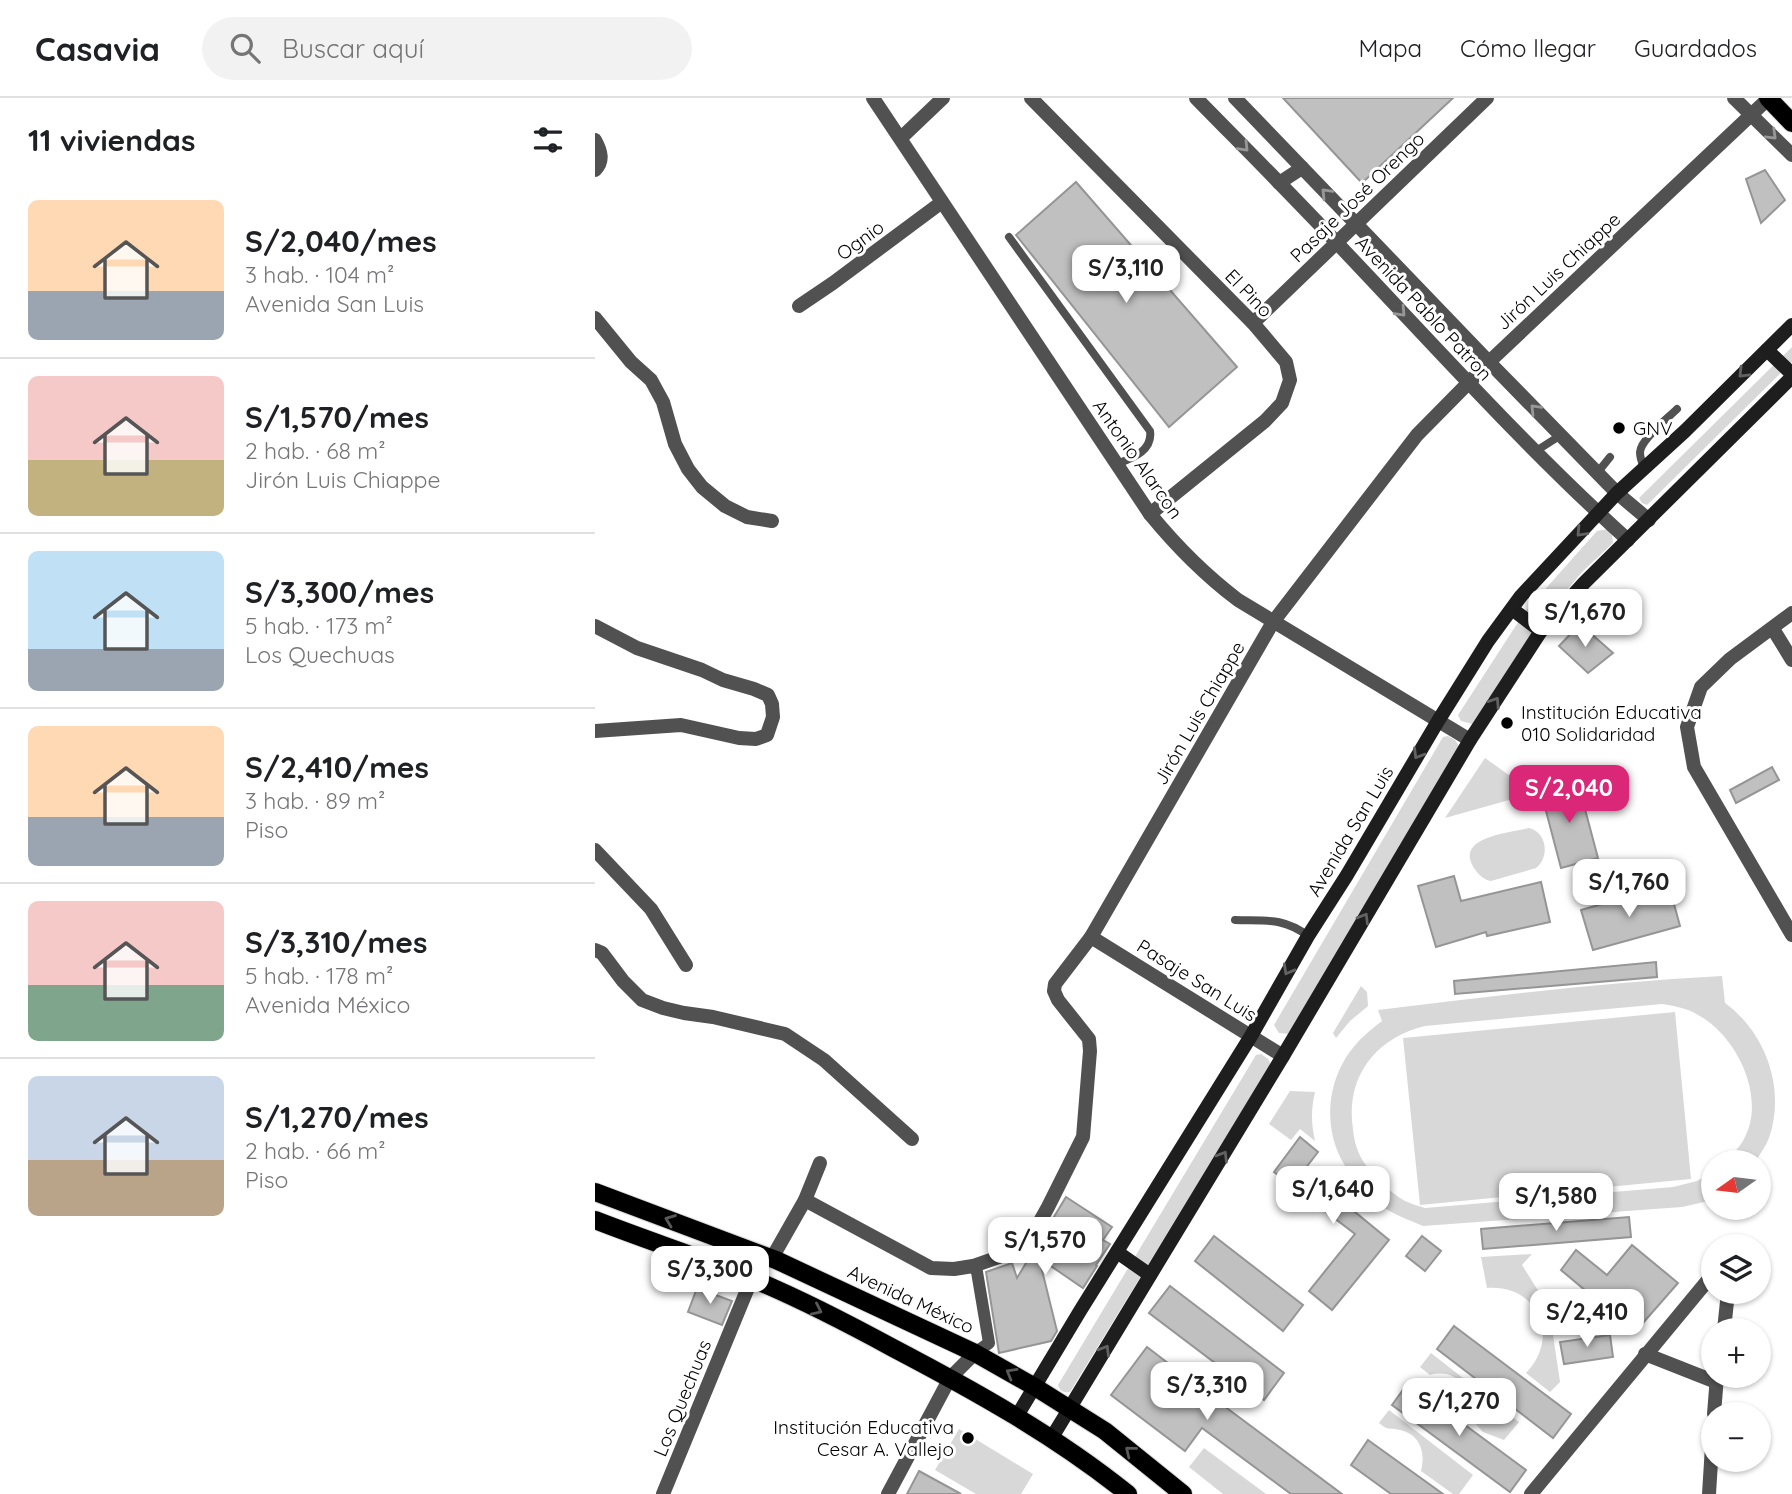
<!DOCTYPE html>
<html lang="es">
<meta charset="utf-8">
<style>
:root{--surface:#fff;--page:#f2f2f2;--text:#202124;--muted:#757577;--line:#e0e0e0;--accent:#db2777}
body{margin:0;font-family:Quicksand,sans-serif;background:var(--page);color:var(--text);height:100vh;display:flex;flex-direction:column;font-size:26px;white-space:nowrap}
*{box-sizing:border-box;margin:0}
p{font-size:23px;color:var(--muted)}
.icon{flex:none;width:38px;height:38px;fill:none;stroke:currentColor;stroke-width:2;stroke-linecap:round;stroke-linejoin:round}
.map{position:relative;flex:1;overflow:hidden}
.drawer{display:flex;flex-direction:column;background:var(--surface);width:595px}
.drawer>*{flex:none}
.needle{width:46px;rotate:256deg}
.buttons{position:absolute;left:1106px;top:1052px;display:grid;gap:14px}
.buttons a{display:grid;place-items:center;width:70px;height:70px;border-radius:50%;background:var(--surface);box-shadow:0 2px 5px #0004;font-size:35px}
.price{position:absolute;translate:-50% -60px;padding:0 16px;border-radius:14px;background:#fff;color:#222;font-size:23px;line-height:46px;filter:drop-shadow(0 2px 4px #0008)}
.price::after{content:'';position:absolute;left:50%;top:42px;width:21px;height:16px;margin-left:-10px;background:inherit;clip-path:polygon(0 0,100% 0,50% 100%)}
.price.selected{background:var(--accent);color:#fff}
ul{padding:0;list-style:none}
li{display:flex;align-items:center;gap:21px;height:175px;padding:0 28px}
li+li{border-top:2px solid var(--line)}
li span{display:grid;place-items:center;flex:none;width:196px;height:140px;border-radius:10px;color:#555}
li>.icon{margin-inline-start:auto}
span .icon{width:84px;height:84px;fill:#fffc;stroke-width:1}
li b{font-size:30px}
h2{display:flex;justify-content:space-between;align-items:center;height:84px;padding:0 28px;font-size:30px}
header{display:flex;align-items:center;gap:42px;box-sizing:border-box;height:98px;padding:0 35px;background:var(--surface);border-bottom:2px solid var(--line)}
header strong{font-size:33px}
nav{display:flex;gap:38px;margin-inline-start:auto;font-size:24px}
.search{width:490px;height:63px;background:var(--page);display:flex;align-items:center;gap:18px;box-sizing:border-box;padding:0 24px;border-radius:38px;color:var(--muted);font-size:26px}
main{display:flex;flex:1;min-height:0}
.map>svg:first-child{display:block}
</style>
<header>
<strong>Casavia</strong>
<div class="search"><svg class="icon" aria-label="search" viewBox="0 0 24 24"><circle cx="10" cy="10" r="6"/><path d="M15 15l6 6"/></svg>Buscar aquí</div>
<nav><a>Mapa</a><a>Cómo llegar</a><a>Guardados</a></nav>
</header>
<main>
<section class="drawer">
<h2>11 viviendas<svg class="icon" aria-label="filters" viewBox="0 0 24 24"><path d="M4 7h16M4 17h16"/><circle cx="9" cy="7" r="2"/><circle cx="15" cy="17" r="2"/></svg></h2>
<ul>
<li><span style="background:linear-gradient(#ffd9b3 65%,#9aa5b1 0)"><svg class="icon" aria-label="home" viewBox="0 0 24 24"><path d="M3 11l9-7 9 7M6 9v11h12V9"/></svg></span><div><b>S/2,040/mes</b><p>3 hab. · 104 m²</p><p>Avenida San Luis</p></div></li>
<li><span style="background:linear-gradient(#f6c9c9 60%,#c2b280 0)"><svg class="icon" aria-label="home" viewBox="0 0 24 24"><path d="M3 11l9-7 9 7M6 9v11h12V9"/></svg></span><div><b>S/1,570/mes</b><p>2 hab. · 68 m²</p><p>Jirón Luis Chiappe</p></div></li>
<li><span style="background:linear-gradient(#bfe0f5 70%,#9aa5b1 0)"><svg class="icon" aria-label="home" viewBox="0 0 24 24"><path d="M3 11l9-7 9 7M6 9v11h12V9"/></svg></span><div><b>S/3,300/mes</b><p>5 hab. · 173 m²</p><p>Los Quechuas</p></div></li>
<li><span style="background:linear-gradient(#ffd9b3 65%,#9aa5b1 0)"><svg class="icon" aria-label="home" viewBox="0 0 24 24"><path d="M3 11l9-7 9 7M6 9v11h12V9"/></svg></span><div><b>S/2,410/mes</b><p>3 hab. · 89 m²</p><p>Piso</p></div></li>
<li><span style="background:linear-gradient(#f6c9c9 60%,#7fa58c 0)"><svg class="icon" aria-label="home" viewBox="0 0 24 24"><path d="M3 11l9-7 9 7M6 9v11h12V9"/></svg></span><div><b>S/3,310/mes</b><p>5 hab. · 178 m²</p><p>Avenida México</p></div></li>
<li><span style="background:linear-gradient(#c9d6e8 60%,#b9a48a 0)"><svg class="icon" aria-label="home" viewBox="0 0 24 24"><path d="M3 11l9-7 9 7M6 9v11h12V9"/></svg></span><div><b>S/1,270/mes</b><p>2 hab. · 66 m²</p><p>Piso</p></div></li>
</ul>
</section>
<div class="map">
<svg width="1197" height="1396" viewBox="0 0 1197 1396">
<rect width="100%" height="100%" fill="#fff"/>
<g fill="#d8d8d8">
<path d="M 1197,249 L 1197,264 L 1052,407 L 1047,405 L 1044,400 Z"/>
<path d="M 1013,431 L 1017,437 L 1018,445 L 987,474 L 941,529 L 877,626 L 866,623 L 863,617 L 929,515 L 1002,433 Z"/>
<path d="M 853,638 L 860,642 L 864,648 L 694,936 L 684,935 L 679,927 L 848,639 Z"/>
<path d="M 890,660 L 939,695 L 850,720 Z"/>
<path d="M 934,730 C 952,734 955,759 941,770 L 896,783 C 889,782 883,776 879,770 C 859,739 914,735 934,730 Z"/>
<path d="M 1127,878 L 1130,905 C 1171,935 1191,991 1174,1040 C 1171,1048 1165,1056 1160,1064 L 1130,1064 C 1137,1057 1146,1048 1150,1039 C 1171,998 1141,937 1103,917 C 1092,910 1079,908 1067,906 L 830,928 C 780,940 750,980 758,1031 C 759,1044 763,1056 770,1066 C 780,1080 795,1094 810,1103 C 816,1106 824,1108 830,1110 L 1078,1089 L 1102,1083 L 1118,1074 L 1118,1102 L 1087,1109 L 828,1128 C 806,1119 784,1110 767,1093 C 759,1085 754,1075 749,1066 C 724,1024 734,969 770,937 C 775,932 781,928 787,923 L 783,912 C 898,898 1012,884 1127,878 Z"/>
<path d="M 766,888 L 772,894 L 773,908 L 755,923 L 741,940 L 738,935 Z"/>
<path d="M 1080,914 L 1096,1081 L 825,1107 L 808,940 Z"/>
<path d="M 666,956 L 673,961 L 676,966 L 475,1294 C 468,1295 465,1293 463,1287 L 661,957 Z"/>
<path d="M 695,993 L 720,994 C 716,1011 716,1025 720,1043 L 705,1031 L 696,1042 L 674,1026 Z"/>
<path d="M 937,1156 L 927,1167 L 954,1210 L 965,1284 L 955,1294 L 931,1275 C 966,1239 943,1186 892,1190 L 886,1159 Z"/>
<path d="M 836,1255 L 924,1324 L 909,1342 L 888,1334 L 871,1315 C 878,1290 861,1270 835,1277 L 825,1269 Z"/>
<path d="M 794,1312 L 878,1377 L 864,1396 L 858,1396 L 826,1373 C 831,1355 825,1336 805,1332 C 793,1329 795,1334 784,1325 Z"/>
<path d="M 364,1331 L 438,1376 L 426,1396 L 381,1396 L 340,1372 Z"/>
<path d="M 609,1350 L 671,1396 L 628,1396 L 594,1369 Z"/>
</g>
<g fill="#c0c0c0" stroke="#959595" stroke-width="2">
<path d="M 688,0 L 858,0 L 767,85 Z"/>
<path d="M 1170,72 L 1190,102 L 1166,125 L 1151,81 Z"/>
<path d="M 481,84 L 642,269 L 574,329 L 421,137 Z"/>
<path d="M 985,526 L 1018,555 L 993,575 L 964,548 Z"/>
<path d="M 1177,669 L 1184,682 L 1141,705 L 1135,692 Z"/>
<path d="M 983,685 L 1003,760 L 966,770 L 946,694 Z"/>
<path d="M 859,778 L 866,803 L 946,784 L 955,824 L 892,838 L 891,834 L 841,849 L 823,788 Z"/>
<path d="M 1050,794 L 1052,801 L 1076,795 L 1085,828 L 998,852 L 986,812 Z"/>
<path d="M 1061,864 L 1062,879 L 860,896 L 859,883 Z"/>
<path d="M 705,1039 L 723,1054 L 710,1071 L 756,1106 L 754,1109 L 794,1142 L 737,1212 L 714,1193 L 760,1136 L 679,1074 Z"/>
<path d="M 471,1099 L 517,1129 L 508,1142 L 515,1146 L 501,1167 L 502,1168 L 488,1190 L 444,1160 L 462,1233 L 456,1243 L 404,1255 L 391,1174 L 417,1165 L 422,1180 Z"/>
<path d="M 1034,1119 L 1036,1139 L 888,1151 L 886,1131 Z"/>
<path d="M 619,1138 L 708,1207 L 688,1233 L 600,1163 Z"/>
<path d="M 827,1138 L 846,1153 L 830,1173 L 811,1158 Z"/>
<path d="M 1037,1147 L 1083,1185 L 1040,1234 L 966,1172 L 981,1152 L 1012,1177 Z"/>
<path d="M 575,1188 L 689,1275 L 669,1302 L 554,1215 Z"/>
<path d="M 102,1190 L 137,1203 L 127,1227 L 93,1214 Z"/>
<path d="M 859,1228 L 976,1316 L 958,1340 L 842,1251 Z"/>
<path d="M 1015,1237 L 1018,1259 L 969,1266 L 965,1244 Z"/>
<path d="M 552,1249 L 625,1305 L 747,1396 L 696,1396 L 607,1330 L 590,1353 L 516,1297 Z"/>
<path d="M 813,1285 L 931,1372 L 915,1394 L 797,1307 Z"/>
<path d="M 773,1342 L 848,1396 L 796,1396 L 756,1367 Z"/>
<path d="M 324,1373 L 366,1396 L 312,1396 Z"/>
</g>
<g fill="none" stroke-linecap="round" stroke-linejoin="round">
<defs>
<g id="primary">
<path d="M 1173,0 L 1197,25"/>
<path d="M 0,1094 L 181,1162 L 380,1255 L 440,1289 L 510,1333 L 588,1396"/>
<path d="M 0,1122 C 51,1142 104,1159 155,1180 C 204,1200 252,1225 298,1250 C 380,1293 461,1338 533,1396"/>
</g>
</defs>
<use href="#primary" stroke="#dbdbdb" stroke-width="20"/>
<g stroke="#515151" stroke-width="8">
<path d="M 414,139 L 555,333 C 558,353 537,360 522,366"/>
<path d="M 941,353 L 966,337"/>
<path d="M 1049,370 C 1047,365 1045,359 1045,354 C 1046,341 1073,320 1082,311"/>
<path d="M 1003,374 L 1015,359"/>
<path d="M 640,822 C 669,823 688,819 713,838"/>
</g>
<path stroke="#515151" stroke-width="12" d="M 378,1168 L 382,1174 L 394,1245 L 380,1255"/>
<g stroke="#515151" stroke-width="14">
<path d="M 278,0 L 555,416 C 582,449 610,477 643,502 L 875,642"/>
<path d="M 436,0 L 658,225 L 691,264 L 695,282 L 687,305 L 670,323 L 555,416"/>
<path d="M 1139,0 L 1197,57"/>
<path d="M 306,40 L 348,0"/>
<path d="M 0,42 C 6,53 9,63 0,72"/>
<path d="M 204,208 L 238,185 L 347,104"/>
<path d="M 0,220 L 36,264 L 56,282 L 68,304 L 80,346 L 93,371 L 107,389 L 130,408 L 152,419 L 177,423"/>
<path d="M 658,225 L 892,0"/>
<path d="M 1197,515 L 1135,561 L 1106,589 L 1092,629 L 1099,669 L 1197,837"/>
<path d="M 0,528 L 42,550 L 107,572 L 128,582 L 159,591 L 173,597 L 177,606 L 178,619 L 172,637 L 161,641 L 144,640 L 86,627 L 0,633"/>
<path d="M 1178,531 L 1197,562"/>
<path d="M 0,752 L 56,811 L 91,867"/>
<path d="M 496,839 L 688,958"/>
<path d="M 0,852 L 7,855 L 28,883 L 47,902 L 68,910 L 89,915 L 118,919 L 190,936 L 229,962 L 317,1041"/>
<path d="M 210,1102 L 336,1170 L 359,1171 L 378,1168 L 430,1150 L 453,1109 L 488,1039 L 495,953 L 494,941 L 463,902 L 459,893 L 460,886 L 496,839 L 678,524 L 822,337 L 894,264 L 1174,0"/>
<path d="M 177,1160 L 210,1102 L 225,1065"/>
<path d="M 1129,1232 L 1133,1194"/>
<path d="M 1050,1256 L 1121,1284"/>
<path d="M 1119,1316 L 1122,1278"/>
<path d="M 68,1396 L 157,1180"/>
<path d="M 293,1396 L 355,1280 L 380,1255"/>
<path d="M 936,1396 L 1118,1176"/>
<path d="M 1114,1396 L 1118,1332"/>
</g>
<g stroke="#515151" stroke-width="14">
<path d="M 601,0 C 648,48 696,96 742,145 C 838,246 930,349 1033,442"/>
<path d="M 640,0 L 894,264 L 1022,395 L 1054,422"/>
<path d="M 684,85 L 707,70"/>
</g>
<g stroke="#1e1e1e" stroke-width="14">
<path d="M 1172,252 L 1197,276"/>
<path d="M 917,511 L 946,533"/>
<path d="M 522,1154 L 555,1177"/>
<path d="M 422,1318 L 485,1213 L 656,938 L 713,838 L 752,777 L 843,623 L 893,543 L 926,498 L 1022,395 L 1090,333 L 1197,227"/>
<path d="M 456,1341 L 688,958 L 875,642 L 946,533 L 989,485 L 1197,279"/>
</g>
<use href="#primary" stroke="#000" stroke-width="18"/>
</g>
<defs><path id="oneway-chevron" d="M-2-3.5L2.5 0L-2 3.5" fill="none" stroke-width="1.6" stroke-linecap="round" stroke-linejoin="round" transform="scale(1.75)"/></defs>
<g stroke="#979797">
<use href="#oneway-chevron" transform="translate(1177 37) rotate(44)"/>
<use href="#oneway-chevron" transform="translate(649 49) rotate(46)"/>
<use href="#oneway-chevron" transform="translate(731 95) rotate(-134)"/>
<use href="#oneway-chevron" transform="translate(806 214) rotate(47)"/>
<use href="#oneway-chevron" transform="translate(940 311) rotate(-134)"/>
</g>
<g stroke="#626262">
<use href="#oneway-chevron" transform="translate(1148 275) rotate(135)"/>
<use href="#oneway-chevron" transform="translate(986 434) rotate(133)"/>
<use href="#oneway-chevron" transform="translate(900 604) rotate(-57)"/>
<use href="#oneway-chevron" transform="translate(823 656) rotate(121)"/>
<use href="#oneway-chevron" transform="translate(769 820) rotate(-59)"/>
<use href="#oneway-chevron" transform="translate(693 872) rotate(119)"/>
<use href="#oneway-chevron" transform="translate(628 1058) rotate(-59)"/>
<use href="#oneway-chevron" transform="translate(510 1252) rotate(-59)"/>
</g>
<g stroke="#595959">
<use href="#oneway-chevron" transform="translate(75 1122) rotate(-159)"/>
<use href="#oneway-chevron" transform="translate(222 1212) rotate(25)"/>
<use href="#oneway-chevron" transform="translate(416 1275) rotate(-150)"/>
<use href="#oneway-chevron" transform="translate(535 1353) rotate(-141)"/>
</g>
<g fill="#000" stroke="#fff" stroke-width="2.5">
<circle cx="1024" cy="330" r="7"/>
<circle cx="912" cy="625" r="7"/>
<circle cx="373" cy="1340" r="7"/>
</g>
<g text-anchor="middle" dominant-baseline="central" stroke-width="6" stroke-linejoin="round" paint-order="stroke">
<g font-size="19" fill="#000" stroke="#fff">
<text transform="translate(762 99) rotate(-44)">Pasaje José Orengo</text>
<text transform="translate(265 142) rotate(-36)">Ognio</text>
<text transform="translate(963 173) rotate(-43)">Jirón Luis Chiappe</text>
<text transform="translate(654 195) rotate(46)">El Pino</text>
<text transform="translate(829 210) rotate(47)">Avenida Pablo Patron</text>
<text transform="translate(543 361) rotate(55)">Antonio Alarcon</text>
<text transform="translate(604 615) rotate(-60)">Jirón Luis Chiappe</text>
<text transform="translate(755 733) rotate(-59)">Avenida San Luis</text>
<text transform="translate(602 882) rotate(32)">Pasaje San Luis</text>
<text transform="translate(316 1201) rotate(25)">Avenida México</text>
<text transform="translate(87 1300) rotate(-68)">Los Quechuas</text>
</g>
<g font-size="19" fill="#000" stroke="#fff" text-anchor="start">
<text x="1038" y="330">GNV</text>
<text x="926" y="614">Institución Educativa<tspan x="926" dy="22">010 Solidaridad</tspan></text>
<text x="359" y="1329" text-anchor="end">Institución Educativa<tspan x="359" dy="22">Cesar A. Vallejo</tspan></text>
</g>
</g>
</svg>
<div class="buttons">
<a><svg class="needle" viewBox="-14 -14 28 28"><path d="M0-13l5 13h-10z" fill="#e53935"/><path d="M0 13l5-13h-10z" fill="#757577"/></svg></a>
<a><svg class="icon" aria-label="layers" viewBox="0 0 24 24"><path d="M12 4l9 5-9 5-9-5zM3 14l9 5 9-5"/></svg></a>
<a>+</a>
<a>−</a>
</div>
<b class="price" style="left:531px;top:207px">S/3,110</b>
<b class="price" style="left:990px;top:551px">S/1,670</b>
<b class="price selected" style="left:974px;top:727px">S/2,040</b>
<b class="price" style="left:1034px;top:821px">S/1,760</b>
<b class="price" style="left:738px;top:1128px">S/1,640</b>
<b class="price" style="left:961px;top:1135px">S/1,580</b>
<b class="price" style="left:450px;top:1179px">S/1,570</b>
<b class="price" style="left:115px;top:1208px">S/3,300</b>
<b class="price" style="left:992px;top:1251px">S/2,410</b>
<b class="price" style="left:612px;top:1324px">S/3,310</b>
<b class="price" style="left:864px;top:1340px">S/1,270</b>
</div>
</main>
